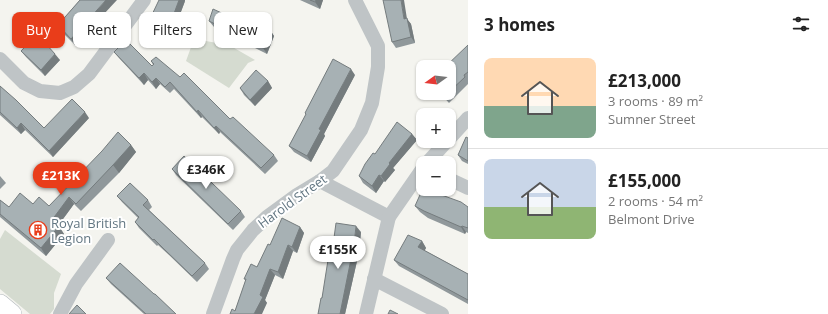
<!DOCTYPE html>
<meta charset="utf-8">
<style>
:root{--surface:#fff;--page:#f2f2f2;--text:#222;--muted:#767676;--line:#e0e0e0;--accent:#e93d1a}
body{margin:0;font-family:"Open Sans",sans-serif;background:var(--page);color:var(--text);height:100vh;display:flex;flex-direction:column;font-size:15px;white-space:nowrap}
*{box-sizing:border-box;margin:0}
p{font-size:13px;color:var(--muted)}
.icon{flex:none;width:22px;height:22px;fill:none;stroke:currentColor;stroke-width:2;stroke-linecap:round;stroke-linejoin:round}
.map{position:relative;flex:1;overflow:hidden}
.sheet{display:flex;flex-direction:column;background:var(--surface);width:360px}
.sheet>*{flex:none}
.hud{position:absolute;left:12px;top:12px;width:380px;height:36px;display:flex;gap:8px}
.needle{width:26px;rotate:255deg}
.buttons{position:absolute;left:416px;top:60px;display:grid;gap:8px}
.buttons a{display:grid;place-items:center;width:40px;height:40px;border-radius:8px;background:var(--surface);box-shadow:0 1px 3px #0004;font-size:20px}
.price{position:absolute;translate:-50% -34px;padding:0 9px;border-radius:14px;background:#fff;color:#222;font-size:13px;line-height:26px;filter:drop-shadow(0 1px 2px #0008)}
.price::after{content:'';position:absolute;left:50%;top:24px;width:12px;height:9px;margin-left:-6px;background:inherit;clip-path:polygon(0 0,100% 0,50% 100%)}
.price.selected{background:var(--accent);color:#fff}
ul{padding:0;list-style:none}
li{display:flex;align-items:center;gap:12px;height:100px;padding:0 16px}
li+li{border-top:1px solid var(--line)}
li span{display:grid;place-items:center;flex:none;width:112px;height:80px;border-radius:8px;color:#555}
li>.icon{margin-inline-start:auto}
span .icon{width:48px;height:48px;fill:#fffc;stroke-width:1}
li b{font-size:17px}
h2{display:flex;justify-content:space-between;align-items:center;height:48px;padding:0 16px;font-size:17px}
.pill{padding:0 14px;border-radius:8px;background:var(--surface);box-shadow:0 1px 3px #0004;font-size:14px;line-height:36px}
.pill.selected{background:var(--accent);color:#fff}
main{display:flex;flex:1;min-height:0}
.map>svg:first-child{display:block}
</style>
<main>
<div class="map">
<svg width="468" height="314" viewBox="0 0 468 314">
<rect width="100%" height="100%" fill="#f4f4ef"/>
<g fill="#d5dbd0">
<path d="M 194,39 L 229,45 L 255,60 L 248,63 L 229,88 L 186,61 Z"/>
<path d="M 5,230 L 61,274 L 54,293 L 54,309 L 50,314 L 30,314 L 0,289 L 0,239 Z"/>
</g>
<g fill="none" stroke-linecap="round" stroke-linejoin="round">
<defs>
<path id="secondary" d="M 0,304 L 12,314"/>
</defs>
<use href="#secondary" stroke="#b3b9bd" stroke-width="20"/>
<g stroke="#bfc4c6" stroke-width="14">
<path d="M 0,59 L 24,83 L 40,91 L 60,93 L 74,87 L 89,74 L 144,0"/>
<path d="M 449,139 L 468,118"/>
<path d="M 427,163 L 447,141"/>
<path d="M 449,179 L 468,188"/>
<path d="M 320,181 L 389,217"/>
<path d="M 374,279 L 442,314"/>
<path d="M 60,314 L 76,284 L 108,240"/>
<path d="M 213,314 L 233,259 L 237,250 L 253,230 L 267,217 L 297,195 L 320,181 L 333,171 L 361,130 L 372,103 L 378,67 L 378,46 L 355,0"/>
<path d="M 366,314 L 389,217 L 423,168"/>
</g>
<use href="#secondary" stroke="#fff" stroke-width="19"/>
</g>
<g fill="#90989b">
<path d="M 80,0 L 75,45 L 62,32 L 58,25 Z"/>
<path d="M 300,0 L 323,0 L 320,9 Z"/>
<path d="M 185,1 L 176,25 L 170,39 L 152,30 L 148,23 Z"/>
<path d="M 226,15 L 270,30 L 274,36 L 267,54 L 214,27 L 209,21 Z"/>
<path d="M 407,19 L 411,24 L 415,43 L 396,48 L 392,42 Z"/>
<path d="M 468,45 L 468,84 L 449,103 L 440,93 L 449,93 L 449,67 Z"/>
<path d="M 21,51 L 60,60 L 45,76 L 26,57 Z"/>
<path d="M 114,52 L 152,66 L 153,65 L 151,61 L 230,119 L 274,155 L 278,161 L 265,174 L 220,132 L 219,134 L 202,117 L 201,118 L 174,89 L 170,93 L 160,84 L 156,89 L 148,80 L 144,85 L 119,58 Z"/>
<path d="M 355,75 L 324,134 L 325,136 L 311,162 L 294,152 L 289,146 L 306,115 L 305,113 Z"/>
<path d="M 268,81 L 272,88 L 255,106 L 244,95 L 240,88 Z"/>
<path d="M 0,86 L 44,128 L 89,118 L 53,157 L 25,130 L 21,134 L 0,115 Z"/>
<path d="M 412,134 L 417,140 L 393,168 L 395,170 L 385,182 L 384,181 L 376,193 L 363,183 L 359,176 L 375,154 Z"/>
<path d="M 468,138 L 468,164 L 462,161 L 458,155 Z"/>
<path d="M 131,145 L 136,152 L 119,173 L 81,211 L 74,204 L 58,226 L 64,234 L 46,256 L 0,217 L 0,200 L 9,207 L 33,204 L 49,206 Z"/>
<path d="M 172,169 L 241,211 L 245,217 L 233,230 L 176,175 Z"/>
<path d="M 0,176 L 6,183 L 0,189 Z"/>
<path d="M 117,196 L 148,200 L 152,207 L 149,210 L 205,263 L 209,269 L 197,282 L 169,255 L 158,245 L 157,246 L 139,228 L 135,222 L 138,218 L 122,202 Z"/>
<path d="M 415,206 L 468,207 L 468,233 L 466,232 L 465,234 L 428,218 L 420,212 Z"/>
<path d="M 300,227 L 304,233 L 297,253 L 293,251 L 283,279 L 275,275 L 265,300 L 267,303 L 235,311 L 246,280 L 244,279 L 257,267 L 270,245 Z"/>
<path d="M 361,232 L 358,261 L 357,261 L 345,314 L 318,314 L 331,260 Z"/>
<path d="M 422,241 L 426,248 L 424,250 L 468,274 L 468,304 L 399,266 L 394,260 Z"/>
<path d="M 106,278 L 154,294 L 176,314 L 144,314 L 111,284 Z"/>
</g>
<g fill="#757c7e">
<path d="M 106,0 L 117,0 L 75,45 L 71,39 Z"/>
<path d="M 179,0 L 185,0 L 185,1 L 176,25 L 170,39 L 165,33 Z"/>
<path d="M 316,0 L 323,0 L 320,9 L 315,2 Z"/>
<path d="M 401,0 L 404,0 L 407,19 L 411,24 L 415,43 L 411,37 L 404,19 Z"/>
<path d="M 270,30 L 274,36 L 267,54 L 263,48 Z"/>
<path d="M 55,54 L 60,60 L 45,76 L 41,70 Z"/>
<path d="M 351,69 L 355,75 L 324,134 L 325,136 L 311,162 L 307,156 L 319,129 Z"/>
<path d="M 144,73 L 148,80 L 144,85 L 139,78 Z"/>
<path d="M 156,78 L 160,84 L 156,89 L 152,82 Z"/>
<path d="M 268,81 L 272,88 L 255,106 L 250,100 Z"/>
<path d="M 198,110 L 202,117 L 201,118 L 197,112 Z"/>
<path d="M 85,112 L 89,118 L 53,157 L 49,151 Z"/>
<path d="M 21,123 L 25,130 L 21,134 L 17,128 Z"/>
<path d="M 216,126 L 220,132 L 219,134 L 214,128 Z"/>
<path d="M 412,134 L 417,140 L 393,168 L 395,170 L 385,182 L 381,176 L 389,163 Z"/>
<path d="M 131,145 L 136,152 L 119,173 L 113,165 Z"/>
<path d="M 379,175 L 384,181 L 376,193 L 372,186 Z"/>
<path d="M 69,197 L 74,204 L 57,227 L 52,220 Z"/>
<path d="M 59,226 L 64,234 L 46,256 L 41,248 Z"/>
<path d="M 356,226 L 361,232 L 358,261 L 353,255 Z"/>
<path d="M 462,226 L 466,232 L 465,234 L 461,227 Z"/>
<path d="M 300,227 L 304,233 L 297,253 L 292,247 Z"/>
<path d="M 422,241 L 426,248 L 423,254 L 418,247 Z"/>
<path d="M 288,245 L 293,251 L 283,279 L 278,272 Z"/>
<path d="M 352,254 L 357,261 L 345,314 L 340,314 Z"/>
<path d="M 270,269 L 275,275 L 265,300 L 267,303 L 262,314 L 254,314 L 260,295 Z"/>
</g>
<g fill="#a7b1b4" stroke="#757c7e">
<path d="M 80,0 L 106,0 L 71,39 L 58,25 Z"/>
<path d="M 159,0 L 179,0 L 172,19 L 165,33 L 148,23 Z"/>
<path d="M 310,0 L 316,0 L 315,2 Z"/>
<path d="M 383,0 L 401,0 L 404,19 L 407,18 L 411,37 L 392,42 Z"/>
<path d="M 213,9 L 226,15 L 227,13 L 248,20 L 270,30 L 263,48 L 209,21 Z"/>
<path d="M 37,34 L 55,54 L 41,70 L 21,51 Z"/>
<path d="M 126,40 L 152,66 L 154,64 L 151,61 L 156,57 L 180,77 L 184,73 L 230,119 L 233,117 L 274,155 L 261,168 L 216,126 L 214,128 L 198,110 L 197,112 L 170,82 L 165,87 L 156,78 L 152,82 L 144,73 L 139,78 L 114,52 Z"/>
<path d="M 468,45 L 468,72 L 464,75 L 465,77 L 449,92 L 449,67 L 445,67 Z"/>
<path d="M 333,59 L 351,69 L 319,129 L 321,130 L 307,156 L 289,146 L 306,114 L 305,113 Z"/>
<path d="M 256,70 L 268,81 L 250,100 L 240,88 Z"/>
<path d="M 0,86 L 16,100 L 44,128 L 72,99 L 85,112 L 49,151 L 21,123 L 17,128 L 0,112 Z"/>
<path d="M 441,93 L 448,93 L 445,96 Z"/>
<path d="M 397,122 L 412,134 L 389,163 L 390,164 L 381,176 L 379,175 L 372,186 L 359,176 L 365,164 L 373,153 L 375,154 Z"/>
<path d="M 118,132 L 131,145 L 113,165 L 76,204 L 69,197 L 52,220 L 59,226 L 41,248 L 0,214 L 0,200 L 9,207 L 20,193 L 33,204 L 39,197 L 49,206 L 102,151 Z"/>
<path d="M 466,137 L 468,138 L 468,161 L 458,155 Z"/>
<path d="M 184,156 L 241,211 L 228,224 L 172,169 Z"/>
<path d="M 130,183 L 148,200 L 143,205 L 205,263 L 192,276 L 164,249 L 154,239 L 153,240 L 135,222 L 139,217 L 117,196 Z"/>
<path d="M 423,188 L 423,189 L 425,189 L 461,202 L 468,207 L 468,228 L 462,226 L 461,227 L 424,211 L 415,206 Z"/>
<path d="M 282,218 L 300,227 L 292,247 L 288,245 L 278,272 L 270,269 L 260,295 L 263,297 L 254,314 L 230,314 L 232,309 L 235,311 L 246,279 L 244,279 L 251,264 L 257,267 L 268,244 L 270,245 Z"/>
<path d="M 336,223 L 356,226 L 353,255 L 352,254 L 340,314 L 318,314 L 321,298 L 322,298 L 328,260 L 331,260 Z"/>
<path d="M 408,235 L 422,241 L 418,247 L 468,274 L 468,300 L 394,260 Z"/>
<path d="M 120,263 L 154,294 L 155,294 L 176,314 L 146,314 L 106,278 Z"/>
<path d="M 77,305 L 86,314 L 69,314 Z"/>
<path d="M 390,310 L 398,314 L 388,314 Z"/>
</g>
<defs>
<symbol id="building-ring" viewBox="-11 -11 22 22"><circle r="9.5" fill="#fff" stroke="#e93d1a" stroke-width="1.5"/><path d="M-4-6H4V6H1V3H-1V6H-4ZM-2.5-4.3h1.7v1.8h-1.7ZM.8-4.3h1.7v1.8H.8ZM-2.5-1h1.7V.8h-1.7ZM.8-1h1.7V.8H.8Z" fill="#e93d1a"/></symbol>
</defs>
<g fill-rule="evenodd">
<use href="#building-ring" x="28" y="220" width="20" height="20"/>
</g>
<g text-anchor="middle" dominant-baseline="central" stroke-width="4" stroke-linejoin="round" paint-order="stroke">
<g font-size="13" fill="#627682" stroke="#fff">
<text transform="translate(292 201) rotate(-36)">Harold Street</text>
</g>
<g font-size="13" fill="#627682" stroke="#fff" text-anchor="start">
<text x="51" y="223">Royal British<tspan x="51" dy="15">Legion</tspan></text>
</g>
</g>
</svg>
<div class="buttons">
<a><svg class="needle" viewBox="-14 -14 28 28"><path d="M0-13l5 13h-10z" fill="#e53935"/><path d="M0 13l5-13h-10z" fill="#767676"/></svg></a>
<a>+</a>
<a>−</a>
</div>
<b class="price" style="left:206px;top:190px">£346K</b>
<b class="price selected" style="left:61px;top:196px">£213K</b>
<b class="price" style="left:338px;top:270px">£155K</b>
<div class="hud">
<a class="pill selected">Buy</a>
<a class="pill">Rent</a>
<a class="pill">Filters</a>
<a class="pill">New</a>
</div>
</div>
<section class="sheet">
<h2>3 homes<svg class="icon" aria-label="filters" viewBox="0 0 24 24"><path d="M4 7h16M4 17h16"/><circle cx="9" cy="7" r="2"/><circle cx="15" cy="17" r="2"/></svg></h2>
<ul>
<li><span style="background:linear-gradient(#ffd9b3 60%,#7fa58c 0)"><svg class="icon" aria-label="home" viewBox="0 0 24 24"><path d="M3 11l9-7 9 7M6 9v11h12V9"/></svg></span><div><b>£213,000</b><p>3 rooms · 89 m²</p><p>Sumner Street</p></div></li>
<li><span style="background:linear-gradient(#c9d6e8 60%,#8fb573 0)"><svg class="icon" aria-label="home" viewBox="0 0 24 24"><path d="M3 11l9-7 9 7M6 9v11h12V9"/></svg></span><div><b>£155,000</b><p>2 rooms · 54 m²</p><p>Belmont Drive</p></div></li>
</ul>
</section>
</main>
